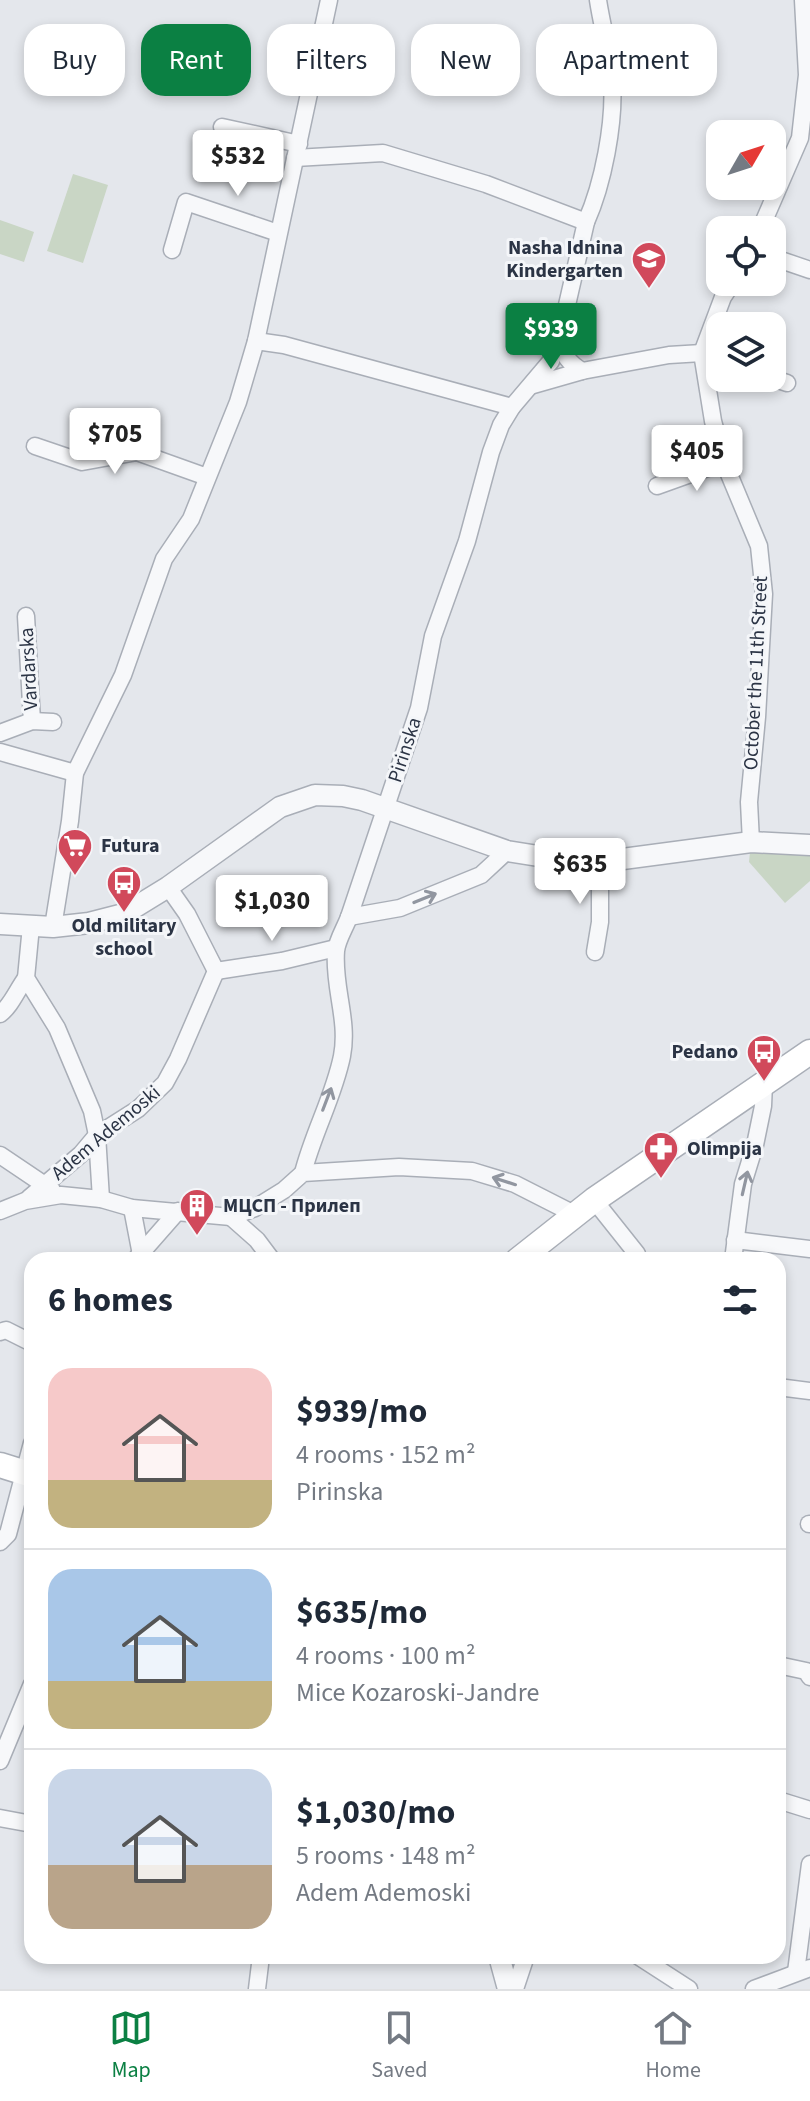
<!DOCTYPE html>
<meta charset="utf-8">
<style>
:root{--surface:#fff;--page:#f6f6f7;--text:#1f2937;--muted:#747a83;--line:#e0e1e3;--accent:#0b8043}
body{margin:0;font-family:"Source Sans 3",sans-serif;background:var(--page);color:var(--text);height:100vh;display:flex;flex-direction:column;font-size:30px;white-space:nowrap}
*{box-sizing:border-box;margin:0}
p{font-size:26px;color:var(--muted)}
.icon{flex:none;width:44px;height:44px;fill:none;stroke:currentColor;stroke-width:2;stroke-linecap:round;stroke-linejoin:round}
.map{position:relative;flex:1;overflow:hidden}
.drawer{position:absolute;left:24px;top:1252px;width:762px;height:712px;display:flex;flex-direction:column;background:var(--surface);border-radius:24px;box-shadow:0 4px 12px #0003}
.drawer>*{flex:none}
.hud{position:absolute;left:24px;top:24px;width:762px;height:72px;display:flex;gap:16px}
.needle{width:52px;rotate:51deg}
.tools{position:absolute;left:706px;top:120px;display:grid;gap:16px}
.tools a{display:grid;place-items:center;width:80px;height:80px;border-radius:16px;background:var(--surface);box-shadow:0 4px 12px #0003;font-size:40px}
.price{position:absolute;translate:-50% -68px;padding:0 18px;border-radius:8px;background:#fff;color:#222;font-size:26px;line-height:52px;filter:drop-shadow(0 2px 4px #0008)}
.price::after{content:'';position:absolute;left:50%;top:48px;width:24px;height:18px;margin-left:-12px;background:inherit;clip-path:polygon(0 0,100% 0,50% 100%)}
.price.current{background:var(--accent);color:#fff}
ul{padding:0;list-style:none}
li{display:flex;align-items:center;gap:24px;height:200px;padding:0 24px}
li+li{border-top:2px solid var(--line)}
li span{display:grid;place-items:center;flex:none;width:224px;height:160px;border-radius:24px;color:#555}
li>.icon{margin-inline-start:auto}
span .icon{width:96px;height:96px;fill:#fffc;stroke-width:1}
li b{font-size:34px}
h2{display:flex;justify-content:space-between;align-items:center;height:96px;padding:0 24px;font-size:34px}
.pill{padding:0 28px;border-radius:24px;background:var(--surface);box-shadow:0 4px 12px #0003;font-size:28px;line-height:72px}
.pill.current{background:var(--accent);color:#fff}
.tabs{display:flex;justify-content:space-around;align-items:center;height:112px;border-top:2px solid var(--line);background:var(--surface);font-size:22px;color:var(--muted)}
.tabs a{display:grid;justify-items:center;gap:4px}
.tabs .current{color:var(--accent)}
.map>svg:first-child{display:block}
</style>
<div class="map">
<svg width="810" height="1989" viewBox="0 0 810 1989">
<rect width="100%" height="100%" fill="#e4e7ec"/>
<g fill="#c9d6c5">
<path d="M 73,174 L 108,185 L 83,263 L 47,251 Z"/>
<path d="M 0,220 L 34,232 L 24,262 L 0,254 Z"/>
<path d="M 751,842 L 810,845 L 810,881 L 785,903 L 749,862 Z"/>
</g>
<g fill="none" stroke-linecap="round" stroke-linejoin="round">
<defs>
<g id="minor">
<path d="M 222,127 L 299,144"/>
<path d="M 295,158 L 383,153 L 486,184 L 586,222"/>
<path d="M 760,230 L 800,138 L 807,75 L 803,0"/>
<path d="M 172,250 L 186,202 L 278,233"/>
<path d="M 772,257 L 810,270"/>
<path d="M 733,282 L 723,297 L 702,353 L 713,421 L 724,462 L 759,546 L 764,594 L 757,717 L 749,802 L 751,842"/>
<path d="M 256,341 L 284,345 L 512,407"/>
<path d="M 582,371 C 569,363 563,355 559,340 L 586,222 C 603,184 615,123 612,81 C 610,53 602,27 598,0"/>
<path d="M 772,378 L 787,383"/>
<path d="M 533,385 L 582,371 L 669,355 L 702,353 L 720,359"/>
<path d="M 35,446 L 82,462 L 137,452 L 207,477"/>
<path d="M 657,486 L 724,462"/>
<path d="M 26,616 L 32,721"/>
<path d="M 0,733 L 32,721 L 53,722"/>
<path d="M 0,752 L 75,773"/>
<path d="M 168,887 L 187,914 L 216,971"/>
<path d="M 349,917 L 400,908 L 481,875 L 507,851"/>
<path d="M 31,926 L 26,978 L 57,1028 L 92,1111 L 97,1135 L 101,1199"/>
<path d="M 53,927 L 70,821 L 75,773 L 123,675 L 164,559 L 191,519 L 238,402 L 256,341 L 329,0"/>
<path d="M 595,952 L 600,922 L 600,862"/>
<path d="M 216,971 L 282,961 L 336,948"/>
<path d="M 0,1014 C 11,1006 17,990 26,978"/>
<path d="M 0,1155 L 52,1190"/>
<path d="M 303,1173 C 313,1133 334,1096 342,1056 C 349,1020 333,987 336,951 C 337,940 345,928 349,917 L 419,708 L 433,636 L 467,541 L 491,452 L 501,425 L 512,407 L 551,361 L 559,340"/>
<path d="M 29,1198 L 81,1154 L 97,1135 L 138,1109 L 165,1083 L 178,1059 L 216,971"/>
<path d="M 594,1200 L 637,1254"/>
<path d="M 132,1208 L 142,1260"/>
<path d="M 0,1211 L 25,1201 L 61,1195 L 101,1199 L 132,1208 L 231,1217 L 255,1208 L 284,1190 L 303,1173 L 399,1167 L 472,1171 L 515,1184 L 574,1214"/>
<path d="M 231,1217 L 257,1240 L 272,1260"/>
<path d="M 735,1240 L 810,1249"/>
<path d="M 135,1260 L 178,1211"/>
<path d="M 733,1260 L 743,1184 L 755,1145 L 763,1106 L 764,1083"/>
<path d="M 0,1332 L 6,1330 L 32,1343"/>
<path d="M 778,1387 L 810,1391"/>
<path d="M 809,1524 L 810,1524"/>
<path d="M 0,1542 L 8,1534 L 32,1443"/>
<path d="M 778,1665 L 806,1671 L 810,1677"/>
<path d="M 0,1761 L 32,1684"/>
<path d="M 778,1800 L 810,1810"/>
<path d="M 0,1818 L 32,1824"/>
<path d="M 638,1956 L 689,1989"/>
<path d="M 796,1972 L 810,1864"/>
<path d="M 257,1989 L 261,1956"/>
<path d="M 515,1989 L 526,1956"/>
<path d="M 754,1989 L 810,1968"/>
</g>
<g id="tertiary">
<path d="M 0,924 L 53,927 L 89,923 L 124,914 L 168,887 L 280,807 L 315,795 L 343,796 L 362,800 L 507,851 L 557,859 L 600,862 L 751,842 L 810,845"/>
<path d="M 499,1956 L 508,1989"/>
</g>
<g id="secondary">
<path d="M 518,1260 L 594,1200 L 810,1052"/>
<path d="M 0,1465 L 32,1475"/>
</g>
</defs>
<use href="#minor" stroke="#a9aeb7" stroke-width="19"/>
<use href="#tertiary" stroke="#a9aeb7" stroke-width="23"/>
<use href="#secondary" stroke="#a9aeb7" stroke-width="27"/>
<use href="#minor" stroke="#f7f8fa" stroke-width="16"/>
<use href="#tertiary" stroke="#f7f8fa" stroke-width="20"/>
<use href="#secondary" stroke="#fff" stroke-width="24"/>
</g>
<defs><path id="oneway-shaft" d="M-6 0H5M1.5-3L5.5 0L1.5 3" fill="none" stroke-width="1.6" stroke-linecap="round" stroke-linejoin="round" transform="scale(2)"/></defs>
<g stroke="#9196a0">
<use href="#oneway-shaft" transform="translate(425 898) rotate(-22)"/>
<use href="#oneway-shaft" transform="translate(327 1099) rotate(-69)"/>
<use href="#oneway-shaft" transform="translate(504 1181) rotate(-162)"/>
<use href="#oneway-shaft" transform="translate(745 1183) rotate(-77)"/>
</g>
<defs>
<symbol id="school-pin" viewBox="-11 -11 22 30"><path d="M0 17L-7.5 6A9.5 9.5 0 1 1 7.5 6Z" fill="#d1495b" stroke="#f4f6f9"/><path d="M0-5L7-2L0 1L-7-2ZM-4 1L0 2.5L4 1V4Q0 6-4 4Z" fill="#fff"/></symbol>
<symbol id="supermarket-pin" viewBox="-11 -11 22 30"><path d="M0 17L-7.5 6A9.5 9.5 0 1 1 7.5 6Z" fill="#d1495b" stroke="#f4f6f9"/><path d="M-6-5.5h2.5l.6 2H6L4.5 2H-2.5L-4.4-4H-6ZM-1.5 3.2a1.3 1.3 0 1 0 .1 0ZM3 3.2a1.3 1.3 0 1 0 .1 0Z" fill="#fff"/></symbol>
<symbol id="bus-pin" viewBox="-11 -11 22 30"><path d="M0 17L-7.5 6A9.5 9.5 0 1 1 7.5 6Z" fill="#d1495b" stroke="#f4f6f9"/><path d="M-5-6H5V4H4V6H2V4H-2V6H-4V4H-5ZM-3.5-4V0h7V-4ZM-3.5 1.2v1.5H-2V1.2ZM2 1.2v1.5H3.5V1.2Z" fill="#fff"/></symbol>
<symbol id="pharmacy-pin" viewBox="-11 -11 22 30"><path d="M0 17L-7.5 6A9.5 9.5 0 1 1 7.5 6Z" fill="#d1495b" stroke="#f4f6f9"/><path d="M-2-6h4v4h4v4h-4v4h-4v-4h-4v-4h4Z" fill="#fff"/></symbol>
<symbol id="building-pin" viewBox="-11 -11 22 30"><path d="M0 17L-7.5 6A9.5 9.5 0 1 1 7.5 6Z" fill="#d1495b" stroke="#f4f6f9"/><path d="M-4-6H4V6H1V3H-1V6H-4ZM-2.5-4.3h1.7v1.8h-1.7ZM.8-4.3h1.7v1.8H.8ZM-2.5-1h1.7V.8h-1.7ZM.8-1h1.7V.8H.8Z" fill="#fff"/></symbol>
</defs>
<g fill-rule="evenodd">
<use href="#school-pin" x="629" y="239" width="40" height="54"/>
<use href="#supermarket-pin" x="55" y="826" width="40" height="54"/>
<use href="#bus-pin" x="104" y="863" width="40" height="54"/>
<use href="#bus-pin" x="744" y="1032" width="40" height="54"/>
<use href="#pharmacy-pin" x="641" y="1129" width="40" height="54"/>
<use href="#building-pin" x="177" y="1186" width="40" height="54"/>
</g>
<g text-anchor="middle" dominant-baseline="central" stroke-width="6" stroke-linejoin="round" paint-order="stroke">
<g font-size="20" font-weight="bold" fill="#2b3445" stroke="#f4f6f9" text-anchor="start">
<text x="623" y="248" text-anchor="end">Nasha Idnina<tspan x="623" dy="23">Kindergarten</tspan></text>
<text x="101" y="846">Futura</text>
<text x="124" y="926" text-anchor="middle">Old military<tspan x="124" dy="23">school</tspan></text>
<text x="738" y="1052" text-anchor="end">Pedano</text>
<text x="687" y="1149">Olimpija</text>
<text x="223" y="1206">МЦСП - Прилеп</text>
</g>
<g font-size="20" fill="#2b3445" stroke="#f4f6f9">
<text transform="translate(29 669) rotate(-93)">Vardarska</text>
<text transform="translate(756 673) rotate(-87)">October the 11th Street</text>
<text transform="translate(405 750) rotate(-72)">Pirinska</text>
<text transform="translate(106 1133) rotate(-40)">Adem Ademoski</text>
</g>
</g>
</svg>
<div class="tools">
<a><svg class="needle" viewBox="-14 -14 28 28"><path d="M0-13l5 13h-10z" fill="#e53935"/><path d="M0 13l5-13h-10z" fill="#747a83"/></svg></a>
<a><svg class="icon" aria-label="locate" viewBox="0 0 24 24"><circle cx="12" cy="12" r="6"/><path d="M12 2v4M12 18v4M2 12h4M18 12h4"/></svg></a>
<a><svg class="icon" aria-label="layers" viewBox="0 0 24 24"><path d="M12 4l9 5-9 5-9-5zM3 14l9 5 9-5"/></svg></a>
</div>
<b class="price" style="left:238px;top:198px">$532</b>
<b class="price current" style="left:551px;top:371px">$939</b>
<b class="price" style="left:115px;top:476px">$705</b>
<b class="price" style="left:697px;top:493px">$405</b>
<b class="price" style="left:580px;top:906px">$635</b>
<b class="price" style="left:272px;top:943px">$1,030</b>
<div class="hud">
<a class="pill">Buy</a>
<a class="pill current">Rent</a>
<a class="pill">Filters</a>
<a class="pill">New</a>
<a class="pill">Apartment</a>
</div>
<section class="drawer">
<h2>6 homes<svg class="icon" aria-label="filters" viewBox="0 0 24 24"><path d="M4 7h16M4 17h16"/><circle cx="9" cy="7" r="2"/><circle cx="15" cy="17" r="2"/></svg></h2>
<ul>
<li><span style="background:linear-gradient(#f6c9c9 70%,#c2b280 0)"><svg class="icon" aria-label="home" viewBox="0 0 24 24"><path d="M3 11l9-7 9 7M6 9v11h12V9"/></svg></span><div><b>$939/mo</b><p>4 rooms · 152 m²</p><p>Pirinska</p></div></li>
<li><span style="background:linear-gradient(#a9c7e8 70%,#c2b280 0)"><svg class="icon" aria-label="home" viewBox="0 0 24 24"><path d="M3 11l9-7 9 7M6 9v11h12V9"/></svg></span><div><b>$635/mo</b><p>4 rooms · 100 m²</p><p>Mice Kozaroski-Jandre</p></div></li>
<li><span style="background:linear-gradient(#c9d6e8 60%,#b9a48a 0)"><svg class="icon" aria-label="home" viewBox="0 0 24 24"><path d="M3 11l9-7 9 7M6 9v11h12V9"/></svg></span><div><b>$1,030/mo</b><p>5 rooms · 148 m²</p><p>Adem Ademoski</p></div></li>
</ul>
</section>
</div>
<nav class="tabs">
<a class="current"><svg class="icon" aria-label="map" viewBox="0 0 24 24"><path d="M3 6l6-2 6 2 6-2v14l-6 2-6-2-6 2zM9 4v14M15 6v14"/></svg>Map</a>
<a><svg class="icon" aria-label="saved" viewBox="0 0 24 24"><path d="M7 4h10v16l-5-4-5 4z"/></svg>Saved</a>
<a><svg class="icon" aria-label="home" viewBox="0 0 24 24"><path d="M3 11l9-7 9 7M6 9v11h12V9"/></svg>Home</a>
</nav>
